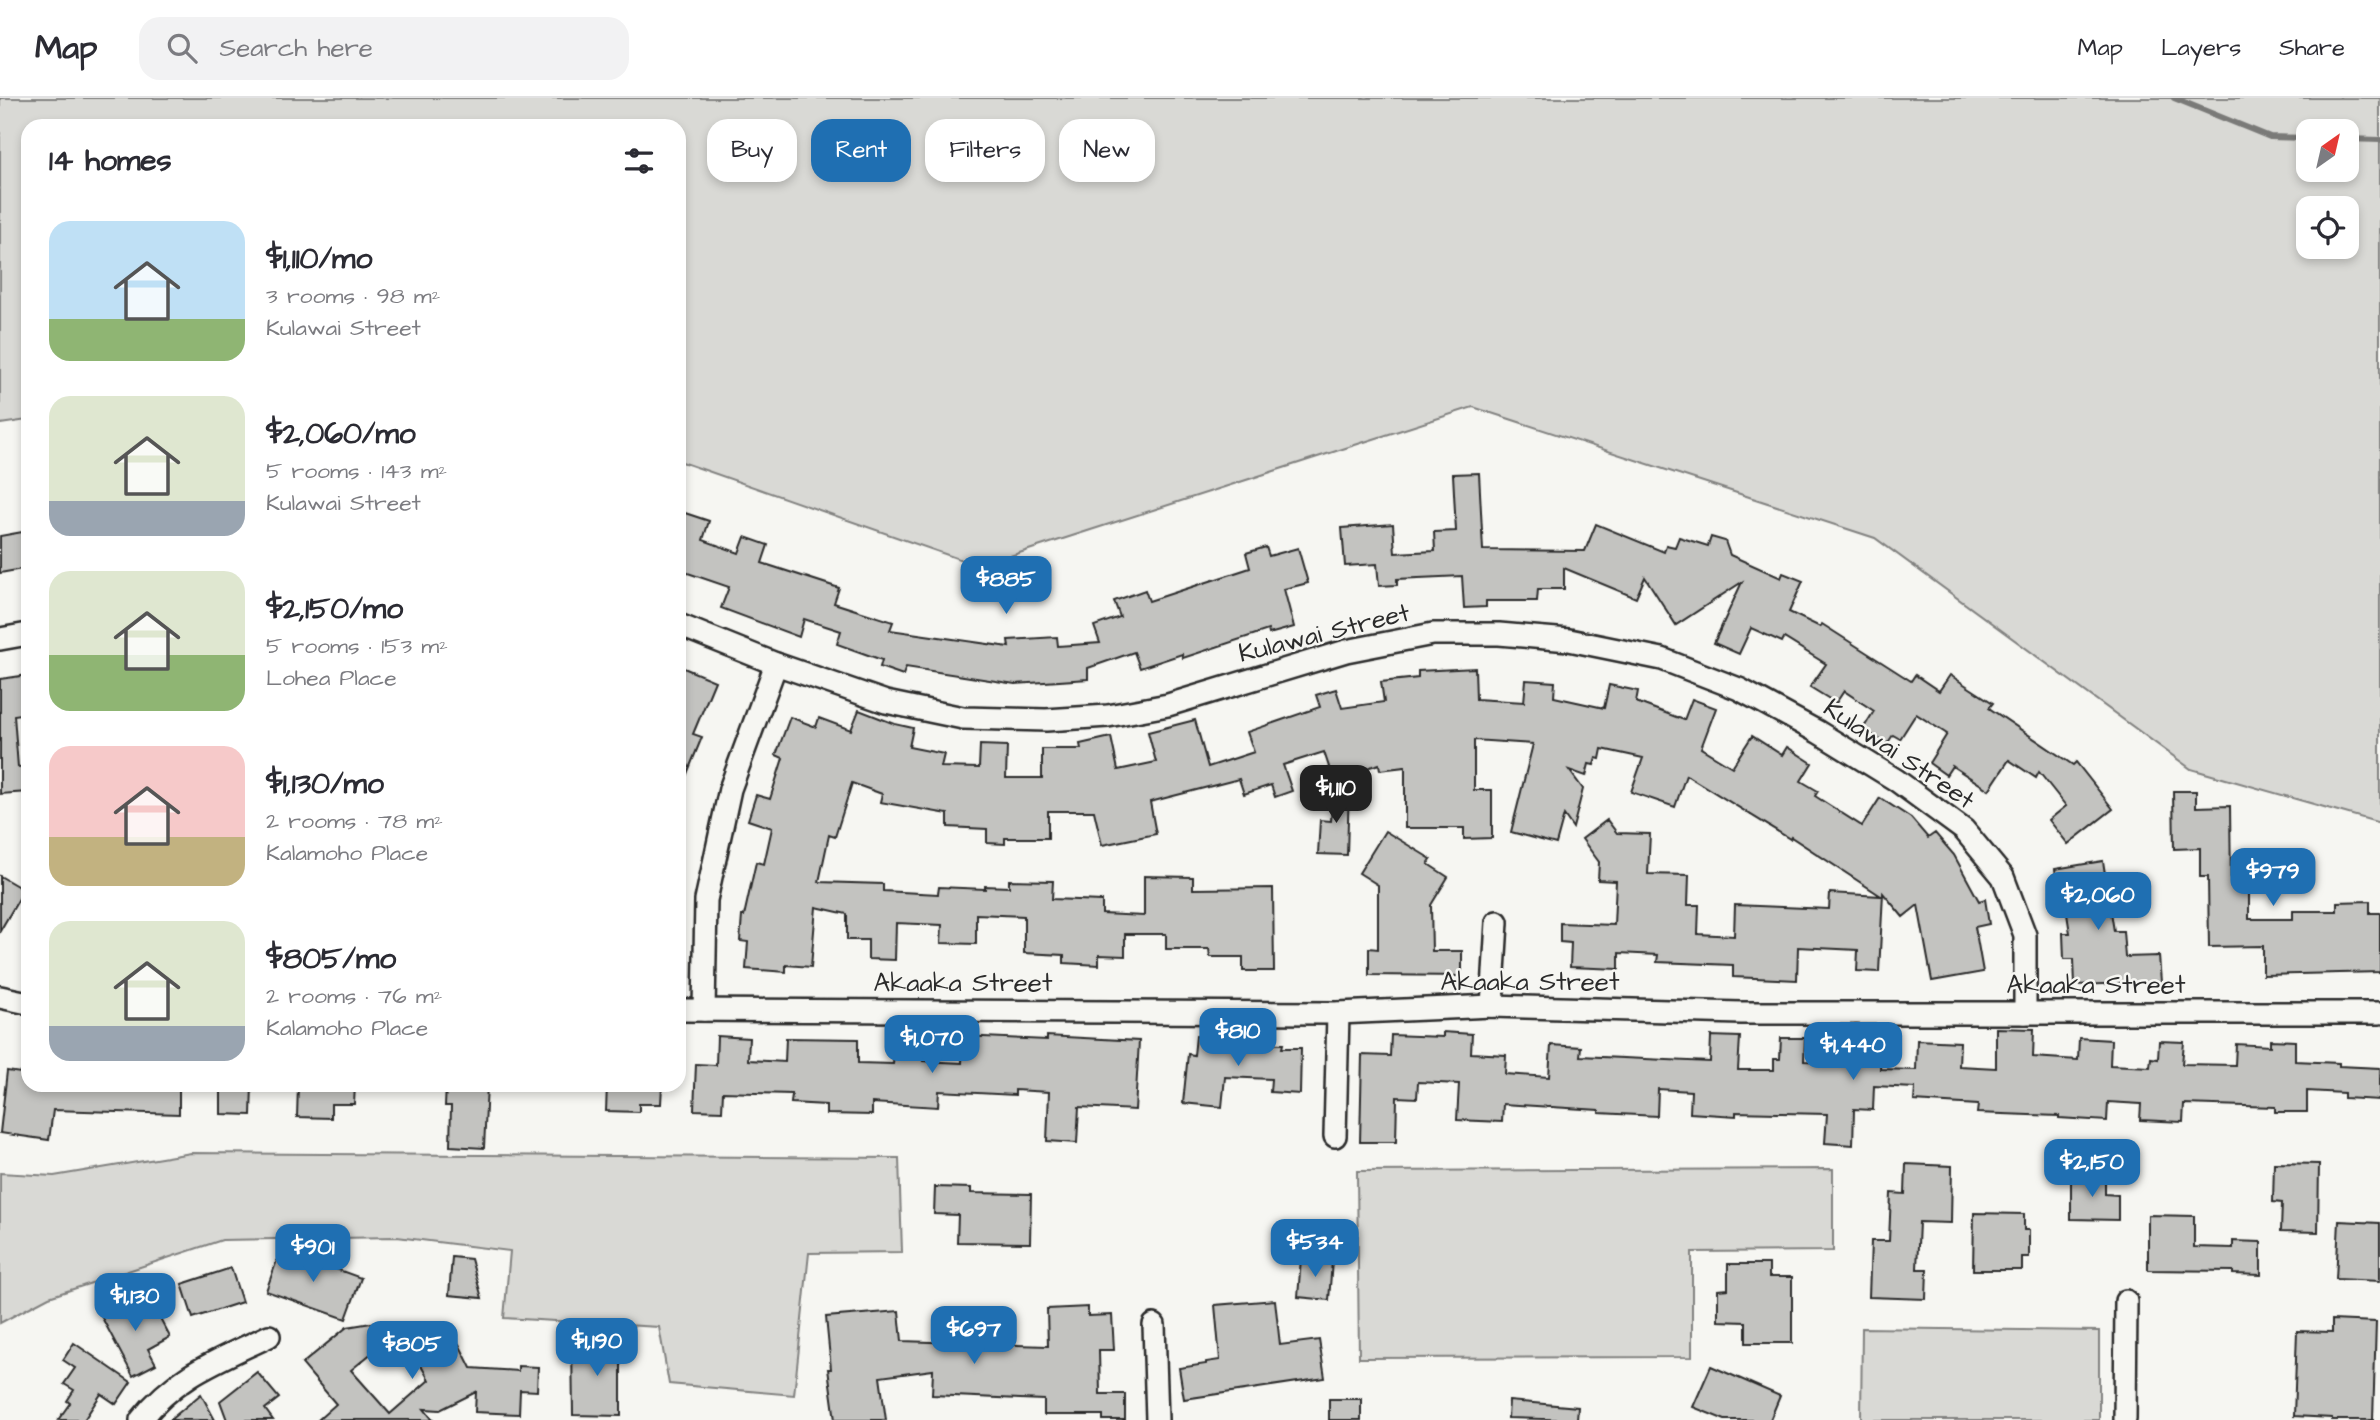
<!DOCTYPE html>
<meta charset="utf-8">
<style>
:root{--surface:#fff;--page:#f2f2f3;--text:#2b2b33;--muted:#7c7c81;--line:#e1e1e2;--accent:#1f6fb2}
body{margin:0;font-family:"Architects Daughter",sans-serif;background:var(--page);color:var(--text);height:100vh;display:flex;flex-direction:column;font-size:26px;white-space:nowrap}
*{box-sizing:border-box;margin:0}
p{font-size:23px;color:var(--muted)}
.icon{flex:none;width:38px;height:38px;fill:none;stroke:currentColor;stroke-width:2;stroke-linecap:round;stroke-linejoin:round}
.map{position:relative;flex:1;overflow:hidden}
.panel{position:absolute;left:21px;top:21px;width:665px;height:973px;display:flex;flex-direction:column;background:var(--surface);border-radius:21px;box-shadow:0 4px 10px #0003}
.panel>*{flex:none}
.guide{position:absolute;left:707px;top:21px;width:665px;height:63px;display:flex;gap:14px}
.needle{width:46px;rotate:34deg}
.controls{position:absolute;left:2296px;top:21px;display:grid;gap:14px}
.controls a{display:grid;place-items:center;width:63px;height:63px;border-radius:14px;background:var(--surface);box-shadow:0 4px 10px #0003;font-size:35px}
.price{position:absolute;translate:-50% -60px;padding:0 16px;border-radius:14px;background:var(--accent);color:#fff;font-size:23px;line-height:46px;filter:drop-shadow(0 2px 4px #0008)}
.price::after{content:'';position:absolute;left:50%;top:42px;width:21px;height:16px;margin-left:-10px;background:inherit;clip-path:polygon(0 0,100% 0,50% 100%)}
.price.active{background:#222;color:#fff}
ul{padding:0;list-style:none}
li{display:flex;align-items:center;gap:21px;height:175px;padding:0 28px}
li span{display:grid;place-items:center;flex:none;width:196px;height:140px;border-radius:21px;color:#555}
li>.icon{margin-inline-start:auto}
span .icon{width:84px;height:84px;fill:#fffc;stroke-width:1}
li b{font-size:30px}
h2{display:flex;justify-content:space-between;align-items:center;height:84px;padding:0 28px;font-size:30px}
.chip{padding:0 24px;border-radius:21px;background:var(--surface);box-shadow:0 4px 10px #0003;font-size:24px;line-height:63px}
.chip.active{background:var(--accent);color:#fff}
header{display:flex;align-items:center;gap:42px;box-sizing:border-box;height:98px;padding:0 35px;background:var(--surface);border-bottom:2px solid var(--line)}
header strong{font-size:33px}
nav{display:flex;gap:38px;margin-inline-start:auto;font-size:24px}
.search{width:490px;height:63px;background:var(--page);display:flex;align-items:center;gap:18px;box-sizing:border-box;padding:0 24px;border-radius:21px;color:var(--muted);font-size:26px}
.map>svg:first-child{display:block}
</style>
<header>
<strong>Map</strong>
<div class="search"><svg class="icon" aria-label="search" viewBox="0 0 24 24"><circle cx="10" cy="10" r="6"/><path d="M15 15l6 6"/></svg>Search here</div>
<nav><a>Map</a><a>Layers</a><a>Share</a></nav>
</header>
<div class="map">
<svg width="2380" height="1322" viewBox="0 0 2380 1322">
<rect width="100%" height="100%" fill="#f6f6f2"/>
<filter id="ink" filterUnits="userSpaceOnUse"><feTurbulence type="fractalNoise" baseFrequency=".0143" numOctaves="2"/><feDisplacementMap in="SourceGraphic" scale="14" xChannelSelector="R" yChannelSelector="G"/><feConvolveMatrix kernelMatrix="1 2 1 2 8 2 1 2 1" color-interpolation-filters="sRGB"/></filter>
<g filter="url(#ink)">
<g fill="#d9d9d5" stroke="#828280" stroke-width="2" fill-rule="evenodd">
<path d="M 0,0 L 2380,0 L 2380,725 L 2191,671 L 1875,440 L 1473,309 L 979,468 L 679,363 L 679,28 L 28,28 L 28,322 L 0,326 ZM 2347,33 L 2347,72 L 2308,72 L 2308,33 ZM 2347,110 L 2347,149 L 2308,149 L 2308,110 Z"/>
<path d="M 191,1055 L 899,1060 L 902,1154 L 809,1155 L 794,1297 L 669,1286 L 659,1229 L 504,1220 L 510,1153 L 397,1139 L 222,1142 L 49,1199 L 0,1225 L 0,1075 L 54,1078 Z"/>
<path d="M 1833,1071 L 1833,1153 L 1692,1154 L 1692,1259 L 1359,1260 L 1357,1073 Z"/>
<path d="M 1862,1230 L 2099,1233 L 2099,1322 L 1861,1322 Z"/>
</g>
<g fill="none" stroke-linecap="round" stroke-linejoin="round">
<g stroke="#7a7a78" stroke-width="6">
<path d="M 2174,0 L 2270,39 L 2308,40"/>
<path d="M 2347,41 L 2380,42"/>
</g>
</g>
<g fill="#c3c3c0" stroke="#2b2b2b" stroke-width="2">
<path d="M 1479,375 L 1483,452 L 1585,453 L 1596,426 L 1664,454 L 1666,447 L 1675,449 L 1679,439 L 1708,448 L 1711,439 L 1725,443 L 1730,457 L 1781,480 L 1783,475 L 1803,483 L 1789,514 L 1820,529 L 1822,526 L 1911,583 L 1915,577 L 1939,593 L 1950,577 L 1993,605 L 1989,610 L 2073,667 L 2076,664 L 2113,711 L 2068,746 L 2049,722 L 2066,708 L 2039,674 L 2036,680 L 2009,662 L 1989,692 L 1952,668 L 1946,677 L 1929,665 L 1947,636 L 1916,616 L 1900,641 L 1893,637 L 1887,646 L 1863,631 L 1874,613 L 1844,593 L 1836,605 L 1810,589 L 1826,566 L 1784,540 L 1782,544 L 1751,530 L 1739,556 L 1714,545 L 1742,484 L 1676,527 L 1645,479 L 1636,500 L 1564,470 L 1564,491 L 1538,491 L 1537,503 L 1486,503 L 1486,509 L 1464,510 L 1462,478 L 1397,481 L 1397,487 L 1379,488 L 1377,466 L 1345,468 L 1342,430 L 1393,426 L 1395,455 L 1435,453 L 1434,434 L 1456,433 L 1453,376 Z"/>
<path d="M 679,413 L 709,423 L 703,442 L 739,455 L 745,439 L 768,447 L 762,465 L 839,490 L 834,505 L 893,524 L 890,532 L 1009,549 L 1008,542 L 1057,539 L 1058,548 L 1100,545 L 1094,528 L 1120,519 L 1114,503 L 1145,492 L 1149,503 L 1250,470 L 1246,455 L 1266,449 L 1269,458 L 1298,450 L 1308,485 L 1284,491 L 1294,529 L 1269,536 L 1268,532 L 1183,560 L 1182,556 L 1140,570 L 1134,554 L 1088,570 L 1088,581 L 1015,586 L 906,569 L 903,577 L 880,569 L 882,562 L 837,546 L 841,533 L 804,521 L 799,539 L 721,510 L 729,489 L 679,472 Z"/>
<path d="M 28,433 L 28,470 L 0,475 L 0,438 Z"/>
<path d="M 679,568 L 715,583 L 693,636 L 702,639 L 680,693 Z"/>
<path d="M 1475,570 L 1476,601 L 1524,604 L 1526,582 L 1555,584 L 1554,599 L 1604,610 L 1609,587 L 1638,593 L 1636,604 L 1684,622 L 1692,601 L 1716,610 L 1701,650 L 1732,669 L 1752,638 L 1782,657 L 1787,649 L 1812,665 L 1801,683 L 1818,693 L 1815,698 L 1862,728 L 1880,700 L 1911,720 L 1928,740 L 1935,735 L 1954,757 L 1979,803 L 1985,801 L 1989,826 L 1975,829 L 1983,874 L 1932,883 L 1918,807 L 1903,819 L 1883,795 L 1879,874 L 1857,873 L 1858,852 L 1798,849 L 1797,882 L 1733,879 L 1733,867 L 1657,864 L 1658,857 L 1619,855 L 1619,871 L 1570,869 L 1571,845 L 1560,844 L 1560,825 L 1614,827 L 1616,783 L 1598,782 L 1599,764 L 1582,741 L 1607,722 L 1617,735 L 1650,736 L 1648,776 L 1689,777 L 1688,807 L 1699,807 L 1698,836 L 1734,838 L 1735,807 L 1829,811 L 1830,795 L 1881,798 L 1791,739 L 1790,741 L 1686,677 L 1675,709 L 1631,694 L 1643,660 L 1602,651 L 1600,661 L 1596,660 L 1594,667 L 1589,666 L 1586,678 L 1569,672 L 1583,691 L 1573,730 L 1564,717 L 1556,746 L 1511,734 L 1533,646 L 1474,642 L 1474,692 L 1492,692 L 1492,740 L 1464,741 L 1464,730 L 1405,730 L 1405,669 L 1380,672 L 1379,666 L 1333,681 L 1324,654 L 1283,667 L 1292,693 L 1275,699 L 1271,687 L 1244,696 L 1239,681 L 1150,704 L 1156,736 L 1102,747 L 1094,713 L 1048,713 L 1048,740 L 1005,740 L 1005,746 L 987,745 L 987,731 L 948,729 L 948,716 L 880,704 L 882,696 L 852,685 L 835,739 L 829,737 L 819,784 L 883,786 L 883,793 L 938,796 L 939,789 L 985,791 L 985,788 L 1009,789 L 1009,782 L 1053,783 L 1052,801 L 1102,803 L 1102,816 L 1144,818 L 1144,778 L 1193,779 L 1193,791 L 1273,790 L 1274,873 L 1243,873 L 1243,859 L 1210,859 L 1209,851 L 1166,851 L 1166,836 L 1125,836 L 1125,858 L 1099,857 L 1099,867 L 1064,865 L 1064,857 L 1024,855 L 1024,818 L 976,816 L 976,846 L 941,845 L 942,827 L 896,825 L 895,862 L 868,861 L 868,842 L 847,842 L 847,816 L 816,809 L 811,869 L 786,867 L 786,874 L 746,871 L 748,844 L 740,843 L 742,818 L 744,818 L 756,764 L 764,766 L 772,730 L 748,722 L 756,697 L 770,701 L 783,660 L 776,657 L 790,619 L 816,629 L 819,620 L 851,632 L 859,612 L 895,626 L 913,630 L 909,649 L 944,656 L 941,669 L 979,670 L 980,647 L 1007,648 L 1006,680 L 1042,680 L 1042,651 L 1081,651 L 1080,646 L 1111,639 L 1118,672 L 1156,664 L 1148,634 L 1195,622 L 1208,669 L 1254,654 L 1247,634 L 1320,609 L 1316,597 L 1336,591 L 1342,610 L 1384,604 L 1381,584 L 1418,580 L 1418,573 Z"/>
<path d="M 28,577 L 28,615 L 14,617 L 18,669 L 28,668 L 28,694 L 0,696 L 0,581 Z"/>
<path d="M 1333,687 L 1349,688 L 1347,757 L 1318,756 L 1320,722 L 1331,723 Z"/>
<path d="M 2173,693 L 2196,693 L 2196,709 L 2230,708 L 2231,788 L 2249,788 L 2249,821 L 2293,821 L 2293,813 L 2337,813 L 2337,804 L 2370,803 L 2370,815 L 2380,815 L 2380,874 L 2263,877 L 2263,848 L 2209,849 L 2208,779 L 2200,779 L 2200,750 L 2174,751 Z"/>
<path d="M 1385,733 L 1431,761 L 1428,766 L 1448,779 L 1431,807 L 1432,853 L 1462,853 L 1462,878 L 1369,877 L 1369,850 L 1378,851 L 1378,787 L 1359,775 Z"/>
<path d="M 2103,763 L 2114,833 L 2123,833 L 2125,859 L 2159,858 L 2161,884 L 2075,887 L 2074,861 L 2064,861 L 2063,835 L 2070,835 L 2063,790 L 2058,790 L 2055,771 Z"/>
<path d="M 0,778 L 24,792 L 0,833 Z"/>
<path d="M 1996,930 L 2034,931 L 2033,959 L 2078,962 L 2079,940 L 2111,942 L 2110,967 L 2150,969 L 2151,960 L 2158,961 L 2159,943 L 2184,944 L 2182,966 L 2235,967 L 2236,946 L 2270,948 L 2270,942 L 2295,943 L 2295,963 L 2339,965 L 2339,968 L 2380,970 L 2380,1002 L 2344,1000 L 2344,995 L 2307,993 L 2307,1014 L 2275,1014 L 2275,1009 L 2184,1006 L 2183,1024 L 2140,1022 L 2141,1006 L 2108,1004 L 2107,1023 L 2059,1020 L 2059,1018 L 1977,1015 L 1978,1007 L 1914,1003 L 1915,990 L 1874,988 L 1873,1012 L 1854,1011 L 1853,1047 L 1825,1045 L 1827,1016 L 1736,1014 L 1736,1018 L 1690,1015 L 1691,993 L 1658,991 L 1657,1018 L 1599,1015 L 1599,1012 L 1503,1006 L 1502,1024 L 1457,1022 L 1459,986 L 1418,984 L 1417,1000 L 1397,999 L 1396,1044 L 1360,1044 L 1362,957 L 1390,958 L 1391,937 L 1443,939 L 1443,934 L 1472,936 L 1471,955 L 1506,957 L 1505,976 L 1549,979 L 1551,947 L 1581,949 L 1580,958 L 1710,964 L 1711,938 L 1740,939 L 1738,972 L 1774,972 L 1774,961 L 1780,961 L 1781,940 L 1805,940 L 1804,963 L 1852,965 L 1853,940 L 1882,941 L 1880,971 L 1916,972 L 1917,942 L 1960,944 L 1959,968 L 1996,970 Z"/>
<path d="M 717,938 L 749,940 L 748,962 L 785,964 L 786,940 L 858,941 L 858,965 L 893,966 L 895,941 L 924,943 L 923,963 L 962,965 L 963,938 L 1047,942 L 1047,938 L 1139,943 L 1135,1012 L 1079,1009 L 1077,1045 L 1047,1043 L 1049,994 L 1015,992 L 1015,997 L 939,993 L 938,1009 L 872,1005 L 872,1017 L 826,1016 L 826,1007 L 791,1005 L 792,996 L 723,994 L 722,1013 L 694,1012 L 696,966 L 716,967 Z"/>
<path d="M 1196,938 L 1229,941 L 1228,944 L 1283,946 L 1282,950 L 1301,950 L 1300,996 L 1270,994 L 1271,981 L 1225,979 L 1222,1009 L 1183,1005 L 1188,956 L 1194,957 Z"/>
<path d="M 7,973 L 28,976 L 28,987 L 179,987 L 179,1016 L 53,1012 L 49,1042 L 0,1035 Z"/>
<path d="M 221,987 L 252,987 L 251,1017 L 221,1016 Z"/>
<path d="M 298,987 L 355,987 L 354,1006 L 331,1006 L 331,1020 L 297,1019 Z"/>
<path d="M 446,987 L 487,987 L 484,1050 L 450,1048 L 451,1008 L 445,1008 Z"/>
<path d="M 607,987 L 662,987 L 661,1006 L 639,1006 L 639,1014 L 606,1013 Z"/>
<path d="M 2274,1065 L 2319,1066 L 2318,1134 L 2281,1133 L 2282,1105 L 2273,1104 Z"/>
<path d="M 1906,1066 L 1952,1068 L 1951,1125 L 1919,1124 L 1917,1171 L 1927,1171 L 1926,1201 L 1869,1199 L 1871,1143 L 1889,1143 L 1891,1095 L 1905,1096 Z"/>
<path d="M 2071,1077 L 2105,1077 L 2105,1096 L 2118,1097 L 2118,1122 L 2071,1121 Z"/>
<path d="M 935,1089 L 971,1090 L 971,1095 L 1031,1096 L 1030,1145 L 957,1144 L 958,1117 L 934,1116 Z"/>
<path d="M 1974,1115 L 2024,1116 L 2024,1132 L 2029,1132 L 2029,1159 L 2022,1159 L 2022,1172 L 1973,1172 Z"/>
<path d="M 2148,1117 L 2194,1118 L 2194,1149 L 2233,1150 L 2233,1143 L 2261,1144 L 2261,1177 L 2233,1176 L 2233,1173 L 2148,1172 Z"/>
<path d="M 2339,1123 L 2380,1125 L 2380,1183 L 2336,1181 Z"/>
<path d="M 281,1151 L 361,1180 L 346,1221 L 266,1193 Z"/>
<path d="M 452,1159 L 471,1161 L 482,1200 L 449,1197 Z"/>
<path d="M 1301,1160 L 1332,1163 L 1329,1202 L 1298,1199 Z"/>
<path d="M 1728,1166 L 1769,1166 L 1769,1179 L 1792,1179 L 1792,1245 L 1746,1245 L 1746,1224 L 1718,1223 L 1718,1192 L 1728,1191 Z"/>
<path d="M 231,1170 L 242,1204 L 193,1220 L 182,1186 Z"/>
<path d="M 139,1196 L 153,1221 L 159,1218 L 170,1239 L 148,1251 L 156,1266 L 133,1278 L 100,1216 Z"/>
<path d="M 1275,1202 L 1280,1247 L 1319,1242 L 1325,1280 L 1184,1301 L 1179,1270 L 1206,1266 L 1206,1264 L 1220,1262 L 1215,1207 Z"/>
<path d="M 1088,1209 L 1088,1218 L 1112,1217 L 1114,1252 L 1099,1252 L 1100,1296 L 1125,1296 L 1125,1322 L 1103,1322 L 1103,1317 L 1044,1317 L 1044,1302 L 932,1297 L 933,1272 L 880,1279 L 886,1322 L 835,1322 L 828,1271 L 831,1271 L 826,1219 L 899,1213 L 902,1243 L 1048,1248 L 1047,1211 Z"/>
<path d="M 2332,1222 L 2376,1224 L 2373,1322 L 2332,1322 L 2332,1320 L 2294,1318 L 2297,1233 L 2332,1234 Z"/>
<path d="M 377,1224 L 390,1240 L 351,1272 L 390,1316 L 429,1282 L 420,1266 L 459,1246 L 471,1270 L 518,1273 L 518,1268 L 538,1269 L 537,1293 L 520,1292 L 519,1316 L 475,1314 L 476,1294 L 440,1312 L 424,1311 L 433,1322 L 318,1322 L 336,1306 L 302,1266 L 347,1229 Z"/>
<path d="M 572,1243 L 621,1243 L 621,1318 L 573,1317 Z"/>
<path d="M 74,1245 L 131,1284 L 116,1306 L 101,1296 L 84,1322 L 58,1322 L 70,1305 L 67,1303 L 74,1292 L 64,1286 L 75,1270 L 63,1262 Z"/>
<path d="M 1711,1268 L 1780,1298 L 1770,1322 L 1725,1322 L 1693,1309 Z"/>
<path d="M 257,1274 L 279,1300 L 265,1311 L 273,1322 L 227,1322 L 220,1303 Z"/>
<path d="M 201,1296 L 215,1322 L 170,1322 Z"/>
<rect x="1329" y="1301" width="32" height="21"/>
<path d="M 1509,1303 L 1578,1309 L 1577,1322 L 1508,1320 Z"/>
</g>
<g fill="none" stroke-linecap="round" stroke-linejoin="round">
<defs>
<g id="minor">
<path d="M 679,527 L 776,566 L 886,604 L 963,620 L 1046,622 L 1108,618 L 1168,607 L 1346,553 L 1433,536 L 1499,536 L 1569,542 L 1662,561 L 1739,591 L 1818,634 L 1896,682 L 1964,732 L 2003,779 L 2025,837 L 2025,915"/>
<path d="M 0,541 L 28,536"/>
<path d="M 0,899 L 28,905"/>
<path d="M 1492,908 L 1497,824"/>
<path d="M 679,912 L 1338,915 L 1492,908 L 1741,915 L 2380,915"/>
<path d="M 704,912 L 706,802 L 730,691 L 776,566"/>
<path d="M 1335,1038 L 1338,915"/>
<path d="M 1154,1227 L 1157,1322"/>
<path d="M 141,1322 C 176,1277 219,1262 269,1238"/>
<path d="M 2125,1322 L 2126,1203"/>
</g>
</defs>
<use href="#minor" stroke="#2b2b2b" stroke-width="26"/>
<use href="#minor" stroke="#f6f6f2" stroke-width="21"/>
</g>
</g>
<g text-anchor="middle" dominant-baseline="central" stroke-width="5" stroke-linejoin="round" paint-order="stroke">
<g font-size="26" fill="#2b2b2b" stroke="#f6f6f2">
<text transform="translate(1324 535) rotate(-14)">Kulawai Street</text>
<text transform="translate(1899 656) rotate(34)">Kulawai Street</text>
<text x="1530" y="884">Akaaka Street</text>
<text x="963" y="885">Akaaka Street</text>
<text x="2096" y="887">Akaaka Street</text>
</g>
</g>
</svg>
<div class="controls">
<a><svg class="needle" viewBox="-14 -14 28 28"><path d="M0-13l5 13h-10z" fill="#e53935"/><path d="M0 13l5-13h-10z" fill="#7c7c81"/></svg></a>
<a><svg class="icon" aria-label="locate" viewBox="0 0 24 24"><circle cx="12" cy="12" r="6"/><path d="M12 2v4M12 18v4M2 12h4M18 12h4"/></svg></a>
</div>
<b class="price" style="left:1006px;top:518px">$885</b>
<b class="price active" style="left:1336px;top:727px">$1,110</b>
<b class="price" style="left:2273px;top:810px">$979</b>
<b class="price" style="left:2098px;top:834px">$2,060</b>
<b class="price" style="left:1238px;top:970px">$810</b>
<b class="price" style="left:932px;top:977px">$1,070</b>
<b class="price" style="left:1853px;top:984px">$1,440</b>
<b class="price" style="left:2092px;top:1101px">$2,150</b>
<b class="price" style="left:1315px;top:1181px">$534</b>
<b class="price" style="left:313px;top:1186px">$901</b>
<b class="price" style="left:135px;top:1235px">$1,130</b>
<b class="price" style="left:974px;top:1268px">$697</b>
<b class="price" style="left:597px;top:1280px">$1,190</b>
<b class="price" style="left:412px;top:1283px">$805</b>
<div class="guide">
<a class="chip">Buy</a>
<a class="chip active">Rent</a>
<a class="chip">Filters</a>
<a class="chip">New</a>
</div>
<section class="panel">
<h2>14 homes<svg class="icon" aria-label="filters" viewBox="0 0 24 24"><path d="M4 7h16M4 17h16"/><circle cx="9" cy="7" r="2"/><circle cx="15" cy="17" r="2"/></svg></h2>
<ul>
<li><span style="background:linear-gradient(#bfe0f5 70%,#8fb573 0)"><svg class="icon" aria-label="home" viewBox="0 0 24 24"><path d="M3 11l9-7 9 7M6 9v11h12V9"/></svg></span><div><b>$1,110/mo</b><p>3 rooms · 98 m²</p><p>Kulawai Street</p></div></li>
<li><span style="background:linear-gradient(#dfe7d0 75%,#9aa5b1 0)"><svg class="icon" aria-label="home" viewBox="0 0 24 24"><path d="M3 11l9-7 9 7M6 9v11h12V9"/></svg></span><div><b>$2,060/mo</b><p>5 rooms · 143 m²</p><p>Kulawai Street</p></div></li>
<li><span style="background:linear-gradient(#dfe7d0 60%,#8fb573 0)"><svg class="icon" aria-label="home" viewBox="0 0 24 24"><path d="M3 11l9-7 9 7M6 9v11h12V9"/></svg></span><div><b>$2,150/mo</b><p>5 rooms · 153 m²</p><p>Lohea Place</p></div></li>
<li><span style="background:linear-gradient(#f6c9c9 65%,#c2b280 0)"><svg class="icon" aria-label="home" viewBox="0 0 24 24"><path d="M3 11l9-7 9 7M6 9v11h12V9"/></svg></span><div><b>$1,130/mo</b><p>2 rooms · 78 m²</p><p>Kalamoho Place</p></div></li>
<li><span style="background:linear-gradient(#dfe7d0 75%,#9aa5b1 0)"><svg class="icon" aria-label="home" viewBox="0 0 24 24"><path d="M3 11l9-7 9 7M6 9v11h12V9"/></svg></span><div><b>$805/mo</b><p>2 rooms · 76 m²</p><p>Kalamoho Place</p></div></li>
</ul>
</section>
</div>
